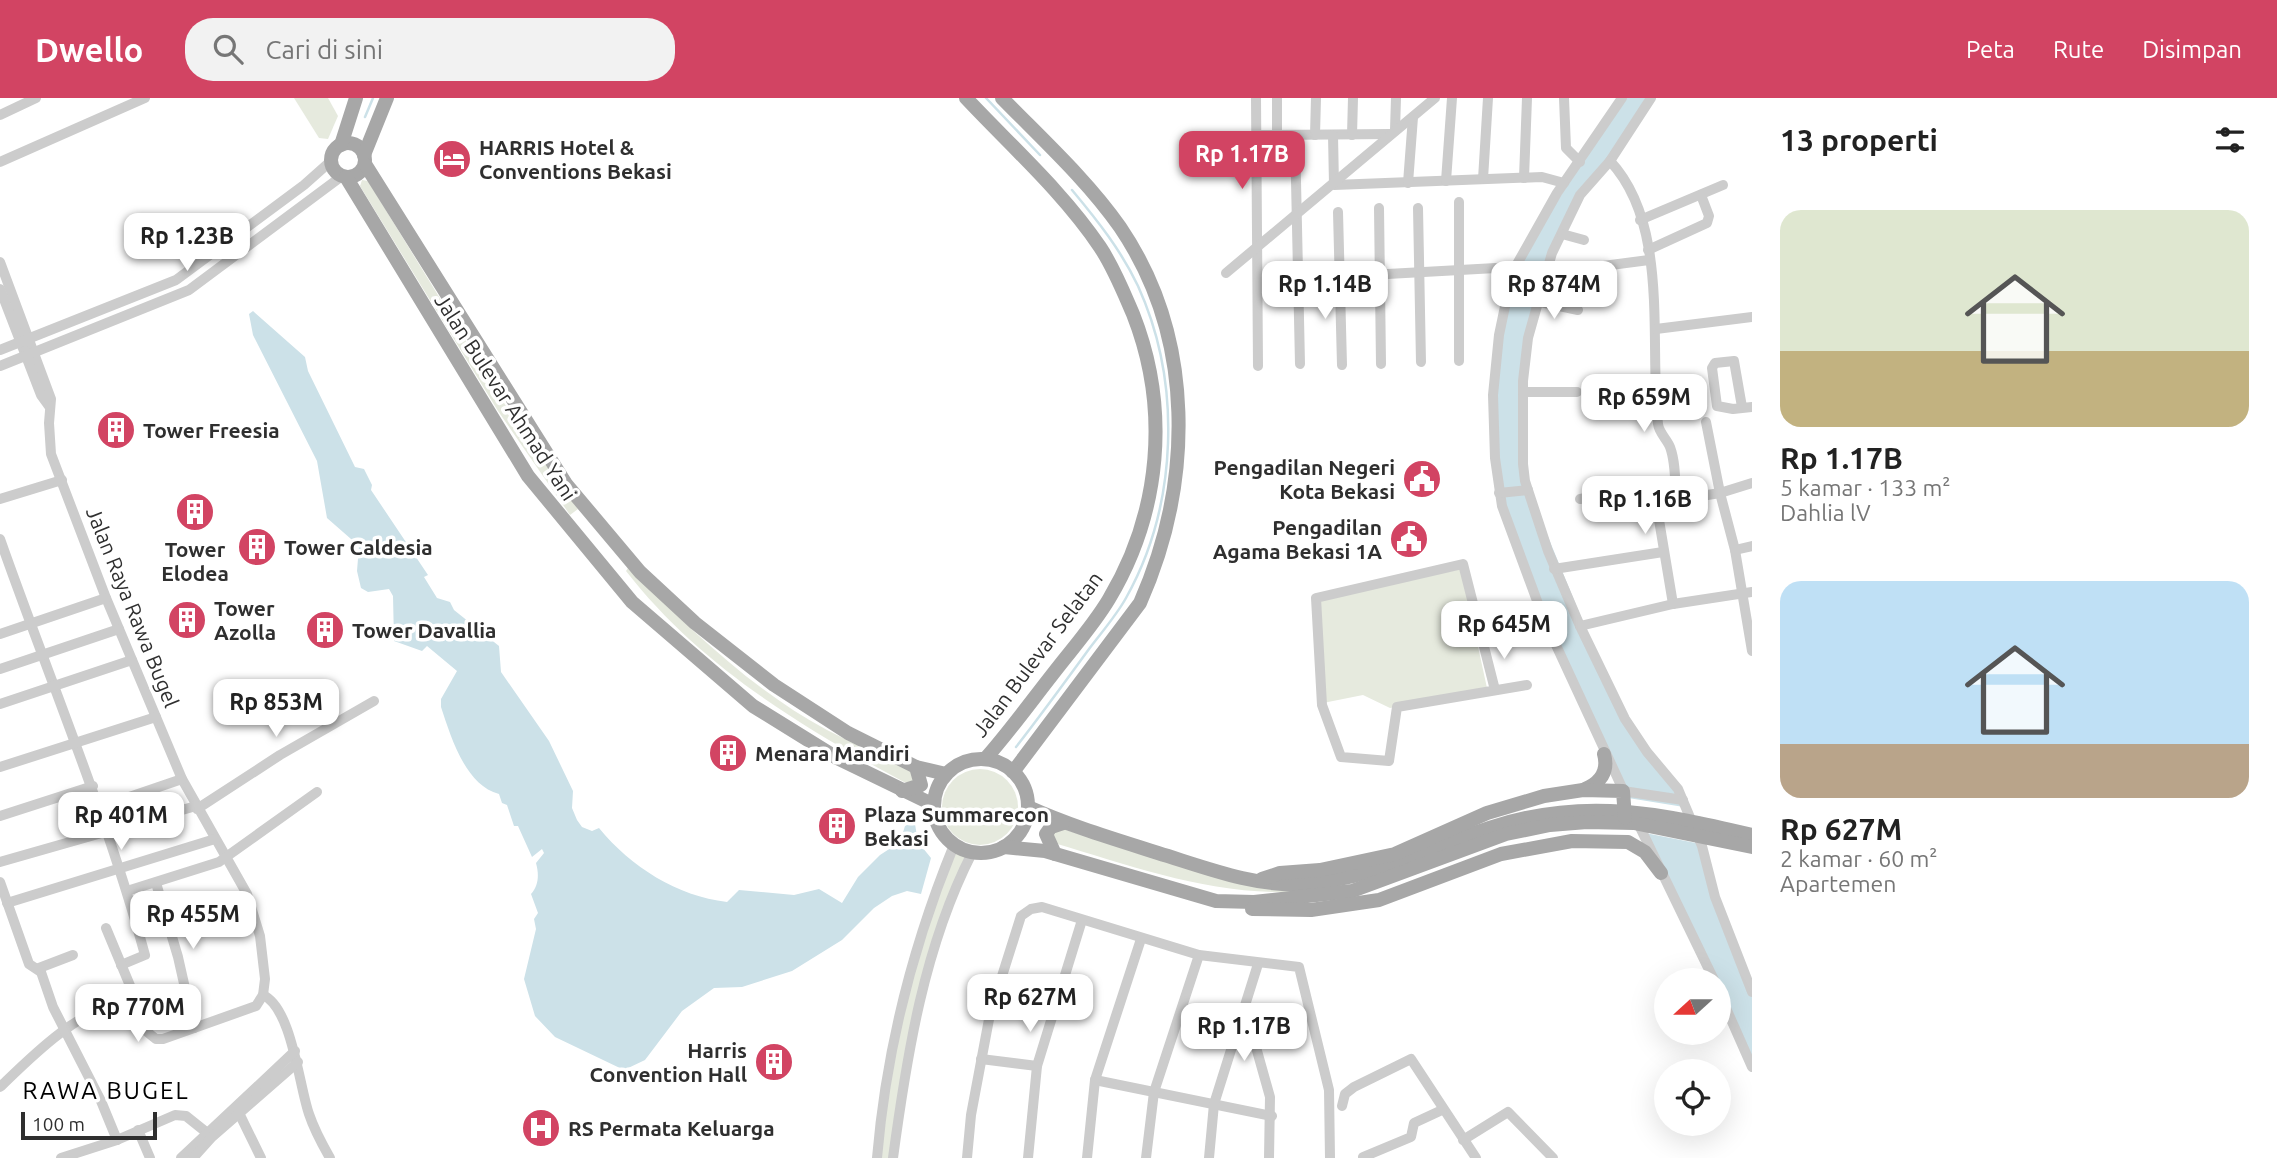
<!DOCTYPE html>
<html lang="id">
<meta charset="utf-8">
<style>
:root{--surface:#fff;--page:#f2f2f2;--text:#222;--muted:#767676;--accent:#d24463}
body{margin:0;font-family:Ubuntu,sans-serif;background:var(--page);color:var(--text);height:100vh;display:flex;flex-direction:column;font-size:26px;white-space:nowrap}
*{box-sizing:border-box;margin:0}
p{font-size:23px;color:var(--muted)}
.icon{flex:none;width:38px;height:38px;fill:none;stroke:currentColor;stroke-width:2;stroke-linecap:round;stroke-linejoin:round}
.map{position:relative;flex:1;overflow:hidden}
.sheet{display:flex;flex-direction:column;background:var(--surface);width:525px}
.sheet>*{flex:none}
.needle{width:46px;rotate:249deg}
.fabs{position:absolute;left:1654px;top:870px;display:grid;gap:14px}
.fabs a{display:grid;place-items:center;width:77px;height:77px;border-radius:50%;background:var(--surface);box-shadow:0 7px 28px #0002;font-size:35px}
.scale{position:absolute;left:21px;bottom:18px;width:136px;box-sizing:border-box;padding-left:7px;border:4px solid #2f2f2f;border-top:0;font-size:19px;line-height:24px;white-space:nowrap;color:#2f2f2f;-webkit-text-stroke:5px #fff;paint-order:stroke}
.price{position:absolute;translate:-50% -60px;padding:0 16px;border-radius:14px;background:#fff;color:#222;font-size:23px;line-height:46px;filter:drop-shadow(0 2px 4px #0008)}
.price::after{content:'';position:absolute;left:50%;top:42px;width:21px;height:16px;margin-left:-10px;background:inherit;clip-path:polygon(0 0,100% 0,50% 100%)}
.price.current{background:var(--accent);color:#fff}
ul{padding:0;list-style:none}
li{display:grid;align-content:center;gap:14px;height:371px;padding:0 28px}
li span{display:grid;place-items:center;height:217px;border-radius:21px;color:#555}
li>.icon{margin-inline-start:auto}
span .icon{width:126px;height:126px;fill:#fffc;stroke-width:1}
li b{font-size:30px}
h2{display:flex;justify-content:space-between;align-items:center;height:84px;padding:0 28px;font-size:30px}
header{display:flex;align-items:center;gap:42px;box-sizing:border-box;height:98px;padding:0 35px;background:var(--accent);color:#fff}
header strong{font-size:33px}
nav{display:flex;gap:38px;margin-inline-start:auto;font-size:24px}
.search{width:490px;height:63px;background:var(--page);display:flex;align-items:center;gap:18px;box-sizing:border-box;padding:0 24px;border-radius:28px;color:var(--muted);font-size:26px}
main{display:flex;flex:1;min-height:0}
.map>svg:first-child{display:block}
</style>
<header>
<strong>Dwello</strong>
<div class="search"><svg class="icon" aria-label="search" viewBox="0 0 24 24"><circle cx="10" cy="10" r="6"/><path d="M15 15l6 6"/></svg>Cari di sini</div>
<nav><a>Peta</a><a>Rute</a><a>Disimpan</a></nav>
</header>
<main>
<div class="map">
<svg width="1752" height="1060" viewBox="0 0 1752 1060">
<rect width="100%" height="100%" fill="#fff"/>
<g fill="#e6eade">
<path d="M 294,0 L 328,0 L 338,18 L 328,41 L 319,40 Z"/>
<path d="M 362,82 L 368,83 L 506,308 L 578,411 L 570,417 L 498,313 L 360,88 Z"/>
<path d="M 628,470 C 688,529 752,592 827,632 C 856,647 885,660 914,674 L 914,686 L 904,684 C 801,629 699,567 626,473 Z"/>
<path d="M 1461,471 L 1487,590 L 1390,610 L 1363,597 L 1323,605 L 1317,502 Z"/>
<circle cx="980" cy="709" r="38"/>
<path d="M 1060,730 L 1235,785 L 1288,791 L 1289,794 C 1207,796 1132,768 1054,745 L 1051,736 Z"/>
<path d="M 954,747 L 972,755 C 924,849 910,957 894,1060 L 877,1060 L 895,937 Z"/>
</g>
<g fill="#cce1e8">
<path d="M 1622,0 L 1651,0 L 1586,90 L 1552,155 L 1528,240 L 1525,383 L 1614,599 L 1678,691 L 1752,894 L 1752,969 L 1719,892 L 1718,882 L 1616,679 L 1502,408 L 1493,297 L 1512,175 Z"/>
<path d="M 253,213 L 305,259 L 308,273 L 355,369 L 364,371 L 372,387 L 371,392 L 428,477 L 424,479 L 437,500 L 450,504 L 454,512 L 499,548 L 501,574 L 549,643 L 573,693 L 572,710 L 577,722 L 582,729 L 592,733 L 599,730 C 631,769 677,798 727,804 L 739,792 L 794,797 L 819,791 L 842,805 L 858,779 L 880,757 L 900,744 L 905,728 L 911,723 L 915,726 L 918,744 L 931,760 L 921,796 L 907,793 L 892,798 L 874,810 L 842,842 L 792,873 L 742,889 L 714,890 L 682,913 L 645,962 L 624,972 L 555,939 L 535,918 L 524,881 L 536,831 L 534,821 L 538,815 L 531,796 C 539,787 539,776 536,765 L 544,755 L 542,751 L 532,759 L 518,728 L 514,728 L 507,707 L 502,705 L 499,696 C 465,687 451,639 441,609 L 441,601 L 457,573 L 427,548 L 422,553 L 394,543 L 393,498 L 389,491 L 368,494 L 361,490 L 357,473 L 359,448 L 327,420 L 317,363 L 253,237 L 249,216 Z"/>
</g>
<path fill="#fff" d="M 1622,699 L 1690,710 L 1706,747 L 1640,734 Z"/>
<g fill="none" stroke-linecap="round" stroke-linejoin="round">
<g stroke="#cce1e8" stroke-width="2.5">
<path d="M 986,0 L 1040,57"/>
<path d="M 365,19 L 373,0"/>
<path d="M 1016,649 C 1041,617 1065,584 1089,551 C 1101,535 1116,518 1126,500 C 1178,407 1182,285 1138,188 C 1121,152 1097,122 1072,92"/>
</g>
<g stroke="#ccc" stroke-width="10">
<path d="M 1256,0 L 1258,268"/>
<path d="M 1564,0 L 1566,50 L 1580,64"/>
<path d="M 1622,0 L 1557,95 L 1512,175 L 1499,237 L 1493,297 L 1495,360 L 1502,408 L 1543,519 L 1625,696"/>
<path d="M 1651,0 L 1610,63 L 1580,97 L 1552,155 L 1528,240 L 1523,283 L 1523,366 L 1525,383 L 1548,453 L 1580,528 L 1625,621 L 1647,654 L 1678,691 L 1702,748 L 1715,799 L 1752,894"/>
<path d="M 0,17 L 36,0"/>
<path d="M 1395,32 L 1396,0"/>
<path d="M 1257,37 L 1391,36"/>
<path d="M 1277,37 L 1277,0"/>
<path d="M 1295,37 L 1300,266"/>
<path d="M 1315,37 L 1316,0"/>
<path d="M 1333,37 L 1334,87 L 1542,79 L 1564,85"/>
<path d="M 1352,37 L 1353,0"/>
<path d="M 1241,38 L 1257,38"/>
<path d="M 1610,63 C 1670,127 1649,245 1658,326 C 1659,335 1667,341 1670,349 C 1676,365 1675,386 1676,402 L 1720,395 L 1735,452 L 1752,553"/>
<path d="M 0,64 L 145,0"/>
<path d="M 1524,80 L 1527,0"/>
<path d="M 1483,81 L 1488,0"/>
<path d="M 1446,83 L 1452,0"/>
<path d="M 1408,85 L 1413,19"/>
<path d="M 1379,110 L 1381,266"/>
<path d="M 1418,110 L 1421,264"/>
<path d="M 1338,114 L 1342,267"/>
<path d="M 1640,122 L 1723,87"/>
<path d="M 1562,136 L 1584,142"/>
<path d="M 1648,152 L 1707,125 L 1709,118 L 1701,97"/>
<path d="M 0,164 L 51,301 L 49,325 L 51,356 L 106,500 L 182,681 L 247,796 L 260,838 L 265,881 L 263,897 L 256,908 L 163,941 L 156,941 C 144,932 130,917 116,912 C 85,903 21,969 0,989"/>
<path d="M 1603,168 L 1649,162"/>
<path d="M 1226,175 L 1435,0"/>
<path d="M 1259,183 L 1514,169"/>
<path d="M 0,191 L 41,297 L 49,308"/>
<path d="M 1536,203 L 1578,212"/>
<path d="M 1656,231 L 1752,219"/>
<path d="M 0,252 L 176,182 L 304,87 L 331,63"/>
<path d="M 1459,263 L 1459,104"/>
<path d="M 0,268 L 189,192 L 342,78"/>
<path d="M 1523,294 L 1577,294"/>
<path d="M 1742,309 L 1734,263 L 1715,265 L 1712,270 L 1717,308 L 1733,311 L 1752,309"/>
<path d="M 1706,324 L 1720,395 L 1752,385"/>
<path d="M 1499,395 L 1528,392"/>
<path d="M 0,401 L 62,382"/>
<path d="M 1580,401 L 1675,384"/>
<path d="M 0,441 C 49,580 106,715 145,857 L 121,867"/>
<path d="M 1735,452 L 1752,448"/>
<path d="M 1554,471 L 1663,454"/>
<path d="M 1673,506 L 1657,410 L 1660,406 L 1676,402"/>
<path d="M 1580,528 L 1673,506 L 1752,494"/>
<path d="M 1481,535 L 1543,519"/>
<path d="M 0,536 L 106,500"/>
<path d="M 1483,542 L 1547,527"/>
<path d="M 0,571 L 119,531"/>
<path d="M 1495,592 L 1463,466 L 1316,500 L 1322,607 L 1341,659 L 1389,663 L 1397,609 L 1527,587"/>
<path d="M 0,606 L 132,562"/>
<path d="M 0,669 L 156,619"/>
<path d="M 1623,693 L 1683,702"/>
<path d="M 100,709 L 182,681"/>
<path d="M 197,711 L 280,657 L 374,603"/>
<path d="M 0,718 L 93,688"/>
<path d="M 1636,721 L 1714,882"/>
<path d="M 0,764 L 196,708"/>
<path d="M 0,784 L 29,866 L 41,874 L 53,909 L 101,1003 L 117,1042"/>
<path d="M 156,785 L 178,859 L 194,930"/>
<path d="M 127,793 L 219,764 L 317,694"/>
<path d="M 7,805 L 215,741"/>
<path d="M 106,830 L 136,902 L 135,907 L 123,916"/>
<path d="M 39,870 L 73,857"/>
<path d="M 1718,892 L 1752,969"/>
<path d="M 263,897 C 292,910 299,988 309,1016 C 314,1031 322,1046 330,1060"/>
<path d="M 1245,910 L 1270,999 L 1269,1060"/>
<path d="M 981,961 L 1037,968"/>
<path d="M 1095,982 L 1272,1018"/>
<path d="M 1342,1008 L 1345,996 L 1354,989 L 1411,961 L 1476,1060"/>
<path d="M 239,1015 L 261,1060"/>
<path d="M 138,1032 L 150,1060"/>
<path d="M 1463,1042 L 1508,1014 L 1553,1060"/>
<path d="M 1363,1059 L 1411,1039 L 1414,1025 L 1442,1012"/>
<path d="M 61,1060 L 117,1042 L 175,1017 L 186,1018 L 206,1034"/>
<path d="M 181,1060 L 295,953"/>
<path d="M 193,1060 L 212,1039 L 298,964"/>
<path d="M 877,1060 C 886,953 913,847 954,747"/>
<path d="M 893,1060 C 907,956 924,849 972,755"/>
<path d="M 967,1060 L 971,1017 L 990,916 L 1021,818 L 1031,811 L 1042,809 L 1199,857 L 1299,869 L 1329,992 L 1330,1060"/>
<path d="M 1028,1060 L 1037,968 L 1082,822"/>
<path d="M 1087,1060 L 1095,982 L 1141,841"/>
<path d="M 1146,1060 L 1154,994 L 1199,857"/>
<path d="M 1209,1060 L 1214,1006 L 1258,866"/>
</g>
<g stroke="#a7a7a7" stroke-width="14">
<path d="M 966,0 C 1011,48 1063,94 1100,149 C 1114,170 1123,193 1133,216 C 1170,310 1161,414 1109,501 C 1093,528 1071,552 1052,577 C 1030,605 1009,634 986,660"/>
<path d="M 1002,0 C 1042,41 1087,82 1120,129 C 1196,241 1193,385 1140,505 L 1013,674"/>
<circle cx="348" cy="62" r="17"/>
<path d="M 341,47 L 356,0"/>
<path d="M 364,57 L 387,0"/>
<path d="M 365,66 L 566,386 L 640,474 L 695,525 L 774,587 L 848,635 L 916,669 L 946,676"/>
<path d="M 346,79 L 528,378 L 632,504 L 753,608 L 837,660 L 934,707"/>
<circle cx="981" cy="708" r="47"/>
<path d="M 1585,691 C 1600,685 1609,674 1604,656"/>
<path d="M 902,693 L 921,687 L 916,669"/>
<path d="M 1028,709 C 1070,728 1114,741 1158,755 C 1204,769 1254,789 1303,786 C 1373,782 1430,748 1496,728 C 1587,699 1662,716 1752,737"/>
<path d="M 1004,749 L 1045,753 L 1216,803 L 1254,804 L 1352,793 L 1506,736 L 1550,727 L 1587,724 L 1634,725 L 1752,749"/>
<path d="M 1055,756 L 1046,736 L 1051,729 L 1063,725"/>
<path d="M 1262,781 L 1280,775 L 1320,772 L 1395,756 L 1487,715 L 1544,698 L 1583,692 L 1623,693 L 1625,720"/>
<path d="M 1252,811 L 1311,812 L 1379,802 L 1501,756 L 1572,743 L 1628,744 L 1645,754 L 1661,775"/>
</g>
</g>
<defs>
<symbol id="hotel-disc" viewBox="-11 -11 22 22"><circle r="9.5" fill="#d24463" stroke="#fff"/><path d="M-6-4.5h1.5V1H6V5H4.5V3h-9V5H-6ZM-4 0a1.8 1.8 0 1 1 3.6 0ZM.5 0V-2.5h3Q6-2.5 6 0Z" fill="#fff"/></symbol>
<symbol id="building-disc" viewBox="-11 -11 22 22"><circle r="9.5" fill="#d24463" stroke="#fff"/><path d="M-4-6H4V6H1V3H-1V6H-4ZM-2.5-4.3h1.7v1.8h-1.7ZM.8-4.3h1.7v1.8H.8ZM-2.5-1h1.7V.8h-1.7ZM.8-1h1.7V.8H.8Z" fill="#fff"/></symbol>
<symbol id="civic-disc" viewBox="-11 -11 22 22"><circle r="9.5" fill="#d24463" stroke="#fff"/><path d="M-.6-6.5H3V-4.5H.6V-3L4-1V1h2V6H-6V1h2V-1L-.6-3ZM-1.2 2.5V6h2.4V2.5Z" fill="#fff"/></symbol>
<symbol id="hospital-disc" viewBox="-11 -11 22 22"><circle r="9.5" fill="#d24463" stroke="#fff"/><path d="M-5-5h3v3.5h4V-5h3V5h-3V1.5h-4V5h-3Z" fill="#fff"/></symbol>
</defs>
<g fill-rule="evenodd">
<use href="#hotel-disc" x="430" y="39" width="44" height="44"/>
<use href="#building-disc" x="94" y="310" width="44" height="44"/>
<use href="#civic-disc" x="1400" y="359" width="44" height="44"/>
<use href="#building-disc" x="173" y="392" width="44" height="44"/>
<use href="#civic-disc" x="1387" y="419" width="44" height="44"/>
<use href="#building-disc" x="235" y="427" width="44" height="44"/>
<use href="#building-disc" x="165" y="500" width="44" height="44"/>
<use href="#building-disc" x="303" y="510" width="44" height="44"/>
<use href="#building-disc" x="706" y="633" width="44" height="44"/>
<use href="#building-disc" x="815" y="706" width="44" height="44"/>
<use href="#building-disc" x="752" y="942" width="44" height="44"/>
<use href="#hospital-disc" x="519" y="1008" width="44" height="44"/>
</g>
<g text-anchor="middle" dominant-baseline="central" stroke-width="7" stroke-linejoin="round" paint-order="stroke">
<g font-size="21" font-weight="bold" fill="#2f2f2f" stroke="#fff" text-anchor="start">
<text x="479" y="49">HARRIS Hotel &amp;<tspan x="479" dy="24">Conventions Bekasi</tspan></text>
<text x="143" y="332">Tower Freesia</text>
<text x="1395" y="369" text-anchor="end">Pengadilan Negeri<tspan x="1395" dy="24">Kota Bekasi</tspan></text>
<text x="1382" y="429" text-anchor="end">Pengadilan<tspan x="1382" dy="24">Agama Bekasi 1A</tspan></text>
<text x="284" y="449">Tower Caldesia</text>
<text x="195" y="451" text-anchor="middle">Tower<tspan x="195" dy="24">Elodea</tspan></text>
<text x="214" y="510">Tower<tspan x="214" dy="24">Azolla</tspan></text>
<text x="352" y="532">Tower Davallia</text>
<text x="755" y="655">Menara Mandiri</text>
<text x="864" y="716">Plaza Summarecon<tspan x="864" dy="24">Bekasi</tspan></text>
<text x="747" y="952" text-anchor="end">Harris<tspan x="747" dy="24">Convention Hall</tspan></text>
<text x="568" y="1030">RS Permata Keluarga</text>
</g>
<g font-size="21" fill="#2f2f2f" stroke="#fff">
<text transform="translate(506 299) rotate(57)">Jalan Bulevar Ahmad Yani</text>
<text transform="translate(133 509) rotate(68)">Jalan Raya Rawa Bugel</text>
<text transform="translate(1037 556) rotate(-53)">Jalan Bulevar Selatan</text>
</g>
<g font-size="24" letter-spacing="2" fill="#000" stroke="#fff">
<text x="106" y="992">RAWA BUGEL</text>
</g>
</g>
</svg>
<div class="fabs">
<a><svg class="needle" viewBox="-14 -14 28 28"><path d="M0-13l5 13h-10z" fill="#e53935"/><path d="M0 13l5-13h-10z" fill="#767676"/></svg></a>
<a><svg class="icon" aria-label="locate" viewBox="0 0 24 24"><circle cx="12" cy="12" r="6"/><path d="M12 2v4M12 18v4M2 12h4M18 12h4"/></svg></a>
</div>
<div class="scale">100 m</div>
<b class="price current" style="left:1242px;top:93px">Rp 1.17B</b>
<b class="price" style="left:187px;top:175px">Rp 1.23B</b>
<b class="price" style="left:1325px;top:223px">Rp 1.14B</b>
<b class="price" style="left:1554px;top:223px">Rp 874M</b>
<b class="price" style="left:1644px;top:336px">Rp 659M</b>
<b class="price" style="left:1645px;top:438px">Rp 1.16B</b>
<b class="price" style="left:1504px;top:563px">Rp 645M</b>
<b class="price" style="left:276px;top:641px">Rp 853M</b>
<b class="price" style="left:121px;top:754px">Rp 401M</b>
<b class="price" style="left:193px;top:853px">Rp 455M</b>
<b class="price" style="left:1030px;top:936px">Rp 627M</b>
<b class="price" style="left:138px;top:946px">Rp 770M</b>
<b class="price" style="left:1244px;top:965px">Rp 1.17B</b>
</div>
<section class="sheet">
<h2>13 properti<svg class="icon" aria-label="filters" viewBox="0 0 24 24"><path d="M4 7h16M4 17h16"/><circle cx="9" cy="7" r="2"/><circle cx="15" cy="17" r="2"/></svg></h2>
<ul>
<li><span style="background:linear-gradient(#dfe7d0 65%,#c2b280 0)"><svg class="icon" aria-label="home" viewBox="0 0 24 24"><path d="M3 11l9-7 9 7M6 9v11h12V9"/></svg></span><div><b>Rp 1.17B</b><p>5 kamar · 133 m²</p><p>Dahlia lV</p></div></li>
<li><span style="background:linear-gradient(#bfe0f5 75%,#b9a48a 0)"><svg class="icon" aria-label="home" viewBox="0 0 24 24"><path d="M3 11l9-7 9 7M6 9v11h12V9"/></svg></span><div><b>Rp 627M</b><p>2 kamar · 60 m²</p><p>Apartemen</p></div></li>
</ul>
</section>
</main>
